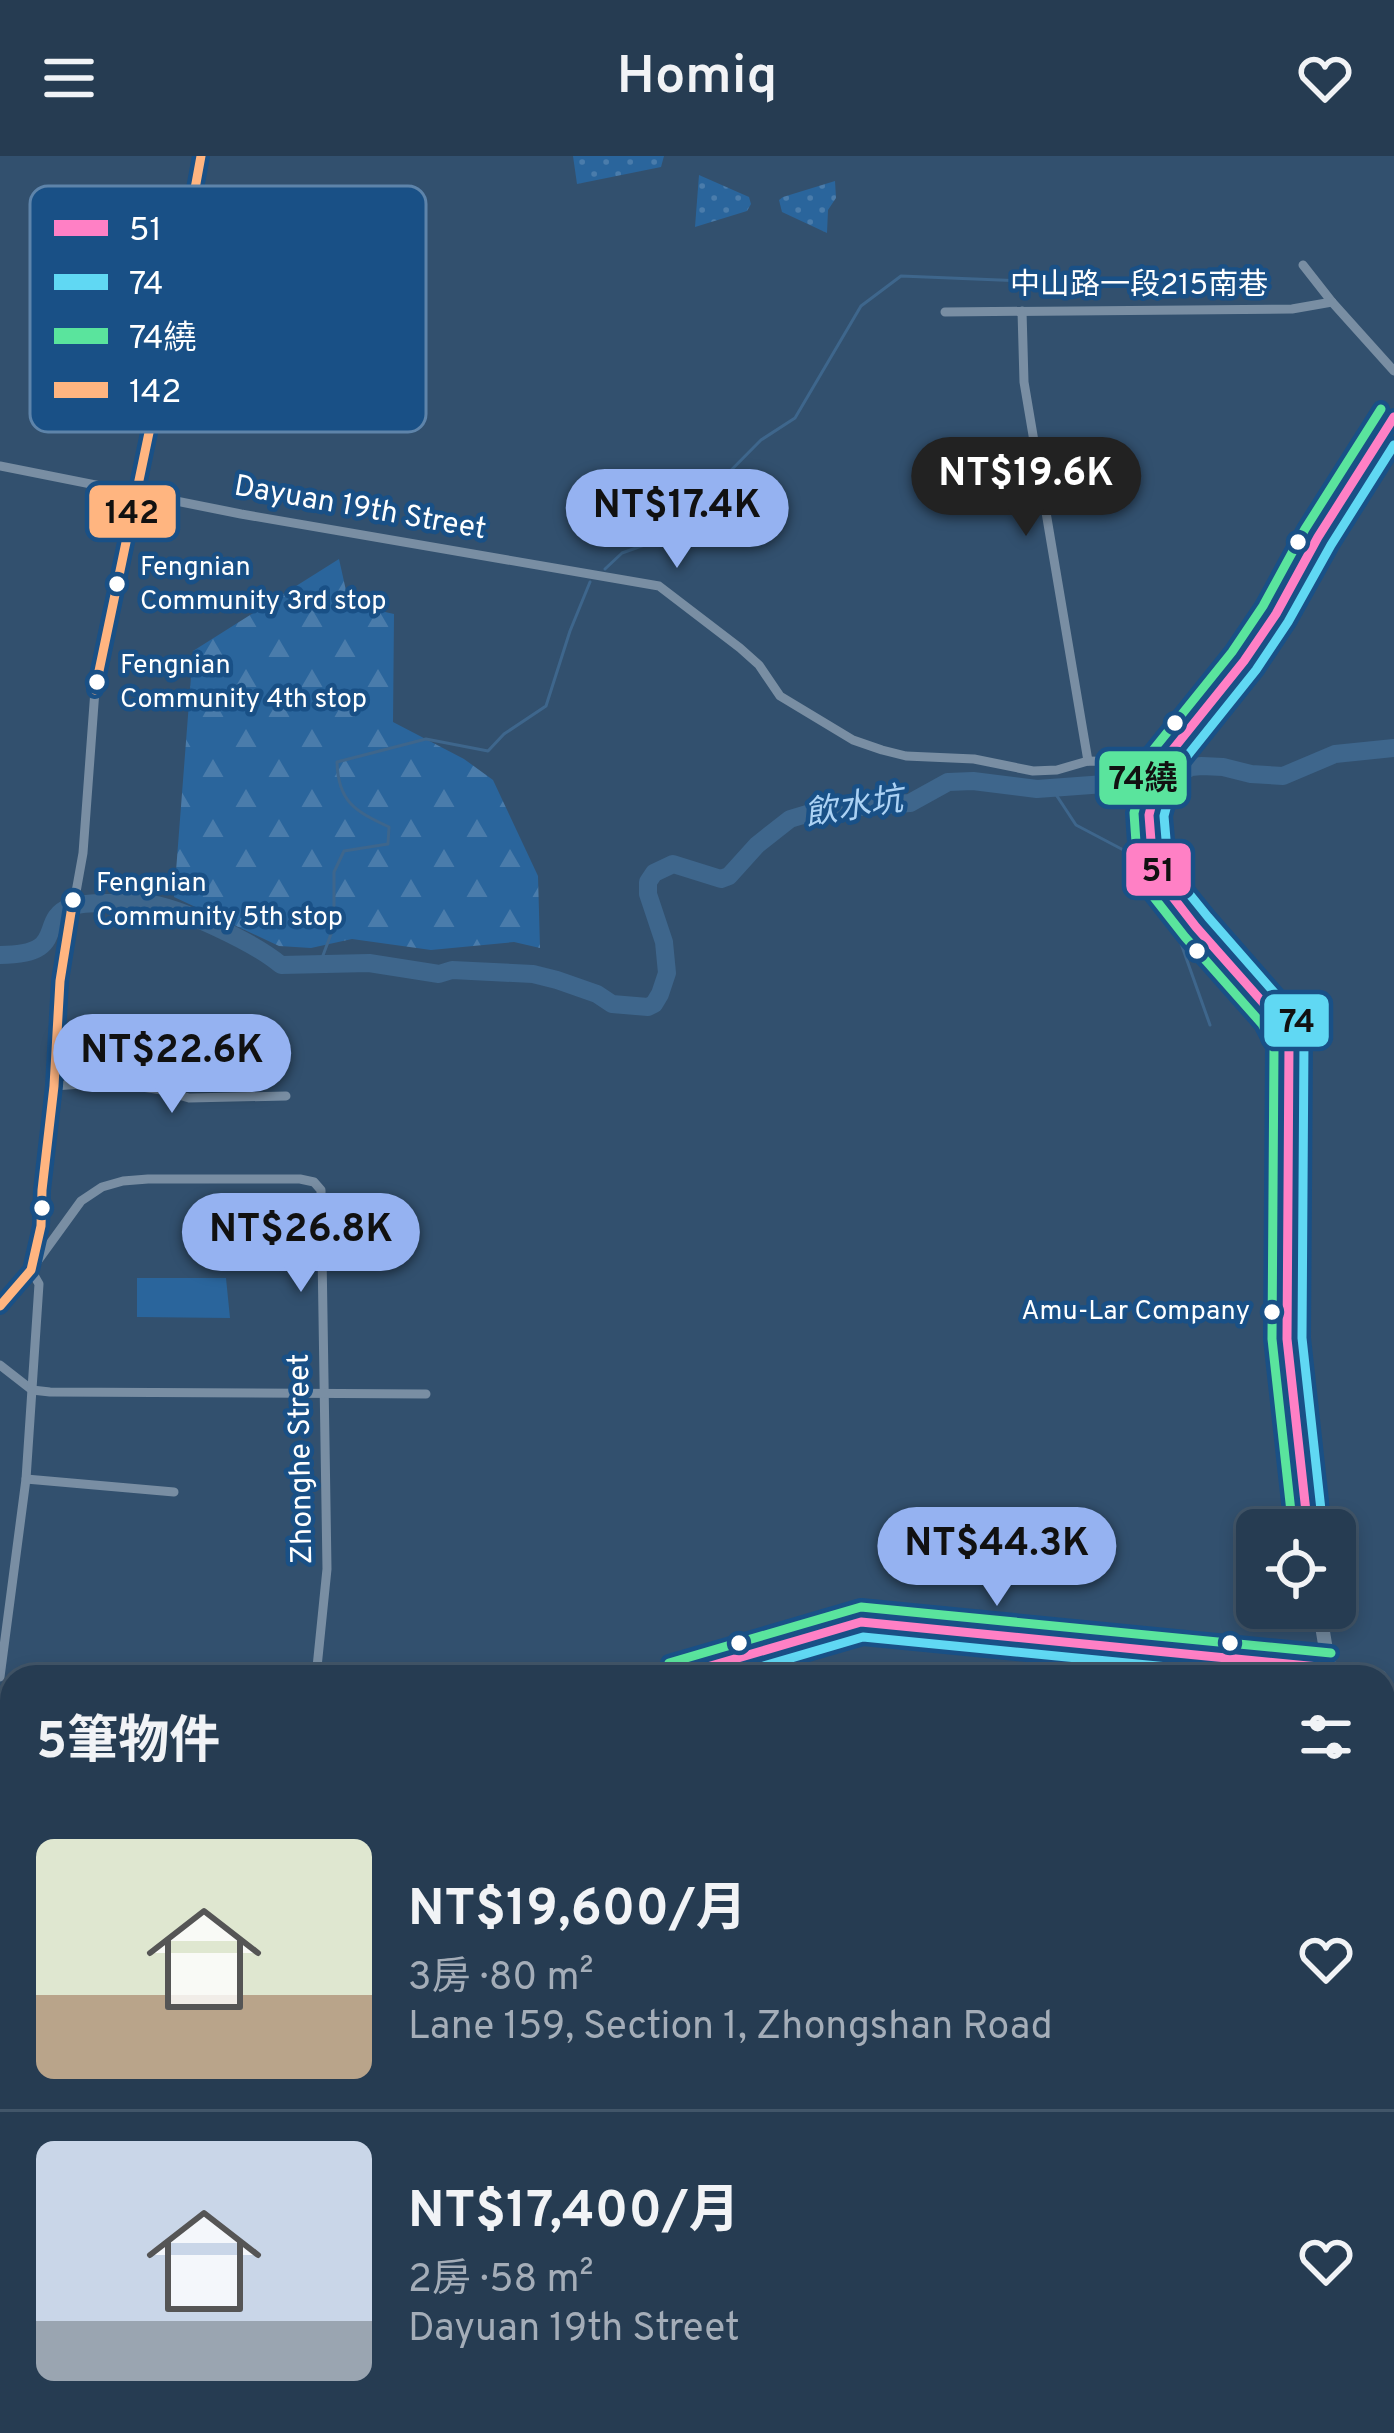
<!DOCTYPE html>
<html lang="zh-TW">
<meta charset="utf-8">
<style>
:root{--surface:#263c52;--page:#32475c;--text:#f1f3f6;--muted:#a4adb8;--line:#425669;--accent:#95b2f1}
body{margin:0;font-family:Overpass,"Noto Sans TC",sans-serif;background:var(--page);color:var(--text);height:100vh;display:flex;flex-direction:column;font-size:45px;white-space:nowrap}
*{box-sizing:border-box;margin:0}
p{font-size:39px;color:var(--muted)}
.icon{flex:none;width:66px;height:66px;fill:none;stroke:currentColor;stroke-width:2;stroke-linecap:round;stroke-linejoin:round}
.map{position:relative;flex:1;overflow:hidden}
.details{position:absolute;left:0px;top:1509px;width:1395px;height:768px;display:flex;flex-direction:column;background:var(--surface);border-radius:36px 36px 0 0;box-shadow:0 6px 18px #0003,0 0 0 3px var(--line)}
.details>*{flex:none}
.tools{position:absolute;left:1236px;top:1353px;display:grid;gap:24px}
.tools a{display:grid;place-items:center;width:120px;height:120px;border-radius:18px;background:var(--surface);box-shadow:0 6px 18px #0003,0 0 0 3px var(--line);font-size:60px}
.price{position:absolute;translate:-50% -102px;padding:0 27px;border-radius:42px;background:var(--accent);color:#111;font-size:39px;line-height:78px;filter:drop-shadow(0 3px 6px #0008)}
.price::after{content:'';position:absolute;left:50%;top:72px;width:36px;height:27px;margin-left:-18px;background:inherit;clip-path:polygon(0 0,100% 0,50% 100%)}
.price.selected{background:#222;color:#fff}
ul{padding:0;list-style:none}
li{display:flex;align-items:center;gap:36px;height:300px;padding:0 36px}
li+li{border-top:3px solid var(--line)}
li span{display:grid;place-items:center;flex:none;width:336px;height:240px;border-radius:18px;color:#555}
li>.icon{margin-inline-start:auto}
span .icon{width:144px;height:144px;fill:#fffc;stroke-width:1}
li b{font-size:51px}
h2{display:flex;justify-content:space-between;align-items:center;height:144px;padding:0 36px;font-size:51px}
header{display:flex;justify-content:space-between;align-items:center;height:156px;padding:0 36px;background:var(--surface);font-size:54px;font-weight:600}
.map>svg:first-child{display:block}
</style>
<header><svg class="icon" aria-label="menu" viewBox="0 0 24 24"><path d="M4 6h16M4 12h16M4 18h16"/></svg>Homiq<svg class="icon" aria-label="heart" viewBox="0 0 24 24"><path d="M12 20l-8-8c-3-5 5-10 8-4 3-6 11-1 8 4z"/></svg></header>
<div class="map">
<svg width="1394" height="2277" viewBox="0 0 1394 2277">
<defs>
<pattern id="grass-dots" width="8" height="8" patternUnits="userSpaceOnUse" patternTransform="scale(3)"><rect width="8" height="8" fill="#2a659c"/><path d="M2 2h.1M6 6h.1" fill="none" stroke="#4a7cab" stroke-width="1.8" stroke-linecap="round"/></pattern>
<pattern id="forest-firs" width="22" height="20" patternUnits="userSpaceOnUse" patternTransform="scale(3)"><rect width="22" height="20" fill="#2a659c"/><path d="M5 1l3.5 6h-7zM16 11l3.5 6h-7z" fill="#4a7cab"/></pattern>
</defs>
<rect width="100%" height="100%" fill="#32506e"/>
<g fill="url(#grass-dots)">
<path d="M 573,0 L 664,0 L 661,11 L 577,28 Z"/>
<path d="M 699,19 L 749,41 L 751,48 L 747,55 L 695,71 Z"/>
<path d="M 835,25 L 836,42 L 828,54 L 827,77 L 782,56 L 779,44 L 783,41 Z"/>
<path d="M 1383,1728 L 1394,1732 L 1394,1814 L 1383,1805 Z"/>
</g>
<g fill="url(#forest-firs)">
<path d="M 339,403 L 349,448 L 394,458 L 393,566 L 464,603 L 493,624 L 538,720 L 540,792 L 514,786 L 431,794 L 352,783 L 311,792 L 279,790 L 174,741 L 193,495 Z"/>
<path d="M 471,2265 L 899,2265 L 904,2271 L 896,2277 L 445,2277 Z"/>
</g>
<path fill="#2a659c" d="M 137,1122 L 226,1122 L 230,1162 L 137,1161 Z"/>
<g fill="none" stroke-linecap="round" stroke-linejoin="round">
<g stroke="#3e668c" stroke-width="3">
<path d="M 605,413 L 622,397 L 664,382 L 761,284 L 795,262 L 861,150 L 901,120 L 1024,125 L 1039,118"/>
<path d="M 1051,631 L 1076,669 L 1131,698 L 1140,721 L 1173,765 L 1210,869"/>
<path d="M 319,810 L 334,770 L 334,716 L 344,695 L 388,688 L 389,671 C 355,655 338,646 337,606 L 426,583 L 488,595 L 504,578 L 546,550 L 570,475 L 590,426"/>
</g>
<path stroke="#3e668c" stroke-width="18" d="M 0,799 C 70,799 36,764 70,751 C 80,747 97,747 107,747 C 120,747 133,746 145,747 C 180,751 255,787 281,809 L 369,807 L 439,818 L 452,814 L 533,818 L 557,824 L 597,838 L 612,848 L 648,851 L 654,848 L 660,838 L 667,817 L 664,786 L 648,738 L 648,726 L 654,717 L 673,708 L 721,723 L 729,720 L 757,689 L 790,663 L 820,654 L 910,647 L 948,626 L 973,625 L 1037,633 L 1132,626 L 1160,627 L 1191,611 L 1202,610 L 1223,611 L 1251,618 L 1283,620 L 1335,598 L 1394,592"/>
<g stroke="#798ea3" stroke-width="9">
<path d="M 1303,109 L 1332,146 L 1394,215"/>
<path d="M 1022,155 L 1024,226 L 1088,605"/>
<path d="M 945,156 L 1292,153 L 1332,146"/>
<path d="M 0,310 L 241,358 L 659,430 L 740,492 L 759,509 L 780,540 L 853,584 L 882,594 L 906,600 L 974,603 L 1033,615 L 1057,614 L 1088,605 L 1162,607"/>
<path d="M 54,930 L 109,926 L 162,934 L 189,942 L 286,940"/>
<path d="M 0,1150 L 31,1114 L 81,1045 L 102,1031 L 123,1025 L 148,1023 L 300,1023 L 314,1026 L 321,1034 L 327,1413 L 316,1521"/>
<path d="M 0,1209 L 32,1234 L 50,1236 L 426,1238"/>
<path d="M 26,1323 L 174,1336"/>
<path d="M 0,1521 L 26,1323 L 39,1128 L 31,1114 L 41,1070 L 42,1034 L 54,930 L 60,825 L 83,697 L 95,534 L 159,229 L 201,0"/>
<path d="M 0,1761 L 12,1798"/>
<path d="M 0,2120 L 12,2138"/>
<path d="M 0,2210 L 12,2198"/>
<path d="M 1383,2218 L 1394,2201"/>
<path d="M 115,2265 L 126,2277"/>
<path d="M 1043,2265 L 1049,2277"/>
<path d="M 61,2277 L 82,2265"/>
<path d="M 995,2277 L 1028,2265"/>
<path d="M 1348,2277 L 1355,2265"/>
<path d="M 1382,2277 L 1394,2258"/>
</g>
<g stroke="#738a9f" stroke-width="14">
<path d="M 1308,1374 L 1287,1183 L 1289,888 L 1283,871 L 1274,859 L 1196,771 L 1165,731 L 1152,698 L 1149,659 L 1162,607 L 1244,505 L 1276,458 L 1318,381 L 1394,261"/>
<path d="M 1319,1452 L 1329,1512"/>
<path d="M 673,1521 L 861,1466 L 887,1466 L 1313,1509 L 1380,1521"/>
<path d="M 0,1645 L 12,1644"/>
<path d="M 0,1899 L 12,1892"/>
</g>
<defs>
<g id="bus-1">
<path d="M 1308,1374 L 1287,1183 L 1289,888 L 1283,871 L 1274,859 L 1196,771 L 1165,731 L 1152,698 L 1149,659 L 1162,607 L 1244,505 L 1276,458 L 1318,381 L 1394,261"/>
<path d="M 673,1521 L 861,1466 L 1329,1512"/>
</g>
<g id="bus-2">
<path d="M 1323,1372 L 1302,1182 L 1304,884 L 1297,865 L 1286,850 L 1208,761 L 1178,724 L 1167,695 L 1164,660 L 1176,614 L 1256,514 L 1288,466 L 1331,389 L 1394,289"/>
<path d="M 726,1521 L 863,1481 L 1269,1521"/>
</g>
<g id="bus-3">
<path d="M 1293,1374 L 1272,1183 L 1274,891 L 1262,868 L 1185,781 L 1152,739 L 1137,701 L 1134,657 L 1149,599 L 1232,496 L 1263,450 L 1305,373 L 1381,253"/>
<path d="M 669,1507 L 861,1451 L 1331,1497"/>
</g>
<g id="bus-4">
<path d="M 95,534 L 159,229 L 201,0"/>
<path d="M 0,1150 L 31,1114 L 41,1070 L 42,1034 L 54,930 L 60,825 L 73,744"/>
</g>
</defs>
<use href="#bus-1" stroke="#195086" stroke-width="18"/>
<use href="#bus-2" stroke="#195086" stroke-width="18"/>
<use href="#bus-3" stroke="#195086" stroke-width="18"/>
<use href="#bus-4" stroke="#195086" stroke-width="18"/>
<use href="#bus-1" stroke="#ff80c5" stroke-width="9"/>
<use href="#bus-2" stroke="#60d8f3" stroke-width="9"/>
<use href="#bus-3" stroke="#5ae49d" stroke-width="9"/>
<use href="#bus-4" stroke="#ffb580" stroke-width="9"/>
</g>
<g fill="#fff" stroke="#195086" stroke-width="4.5">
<circle cx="1298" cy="386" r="10"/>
<circle cx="117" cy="428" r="10"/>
<circle cx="97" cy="526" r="10"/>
<circle cx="1175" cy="567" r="10"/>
<circle cx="73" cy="744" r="10"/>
<circle cx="1197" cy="795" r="10"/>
<circle cx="42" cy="1052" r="10"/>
<circle cx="1272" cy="1156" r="10"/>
<circle cx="739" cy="1487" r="10"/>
<circle cx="1230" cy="1487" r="10"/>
</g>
<g text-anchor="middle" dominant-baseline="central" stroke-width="9" stroke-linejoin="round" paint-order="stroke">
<g font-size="27" fill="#fff" stroke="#195086" text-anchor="start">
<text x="140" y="412">Fengnian<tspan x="140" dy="34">Community 3rd stop</tspan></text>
<text x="120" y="510">Fengnian<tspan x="120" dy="34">Community 4th stop</tspan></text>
<text x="96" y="728">Fengnian<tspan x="96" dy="34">Community 5th stop</tspan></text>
<text x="1250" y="1156" text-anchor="end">Amu-Lar Company</text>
</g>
<g font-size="30" fill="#fff" stroke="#195086">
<text x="1139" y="130">中山路一段215南巷</text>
<text transform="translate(360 353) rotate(10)">Dayuan 19th Street</text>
<text transform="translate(302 1303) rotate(-91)">Zhonghe Street</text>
</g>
<g font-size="33" font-style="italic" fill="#acd2f4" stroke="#195086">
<text transform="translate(854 653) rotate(-9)">飲水坑</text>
</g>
</g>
<rect x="30" y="30" width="396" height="246" rx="18" fill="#195086" stroke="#5e84aa" stroke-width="3"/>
<rect x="54" y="64" width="54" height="16" fill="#ff80c5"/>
<rect x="54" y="118" width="54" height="16" fill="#60d8f3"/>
<rect x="54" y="172" width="54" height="16" fill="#5ae49d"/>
<rect x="54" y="226" width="54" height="16" fill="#ffb580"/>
<g font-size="33" fill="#fff">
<text x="129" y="84">51</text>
<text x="129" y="138">74</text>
<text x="129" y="192">74繞</text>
<text x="129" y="246">142</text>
</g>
<g stroke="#195086" stroke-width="4.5">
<rect x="87" y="327" width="91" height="57" rx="12" fill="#ffb580"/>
<rect x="1097" y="593" width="92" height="58" rx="12" fill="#5ae49d"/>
<rect x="1124" y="685" width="69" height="57" rx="12" fill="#ff80c5"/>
<rect x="1262" y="836" width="69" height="57" rx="12" fill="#60d8f3"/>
</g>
<g font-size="33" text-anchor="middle" font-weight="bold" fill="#111">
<text x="132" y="367">142</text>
<text x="1143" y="633">74繞</text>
<text x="1158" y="725">51</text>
<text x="1297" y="876">74</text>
</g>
</svg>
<div class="tools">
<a><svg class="icon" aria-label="locate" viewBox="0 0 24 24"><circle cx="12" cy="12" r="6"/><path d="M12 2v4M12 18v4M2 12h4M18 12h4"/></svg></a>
</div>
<b class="price selected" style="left:1026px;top:383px">NT$19.6K</b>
<b class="price" style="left:677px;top:415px">NT$17.4K</b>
<b class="price" style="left:172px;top:960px">NT$22.6K</b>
<b class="price" style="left:301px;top:1139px">NT$26.8K</b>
<b class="price" style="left:997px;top:1453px">NT$44.3K</b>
<section class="details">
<h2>5筆物件<svg class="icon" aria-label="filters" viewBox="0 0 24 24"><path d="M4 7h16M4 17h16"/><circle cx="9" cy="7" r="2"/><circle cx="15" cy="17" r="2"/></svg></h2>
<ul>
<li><span style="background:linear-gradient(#dfe7d0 65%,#b9a48a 0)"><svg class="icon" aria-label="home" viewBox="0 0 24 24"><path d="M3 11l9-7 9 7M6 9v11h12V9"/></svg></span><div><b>NT$19,600/月</b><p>3房 · 80 m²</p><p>Lane 159, Section 1, Zhongshan Road</p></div><svg class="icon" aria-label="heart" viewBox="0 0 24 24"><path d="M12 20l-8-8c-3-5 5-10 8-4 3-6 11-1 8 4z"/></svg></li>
<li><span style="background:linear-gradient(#c9d6e8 75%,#9aa5b1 0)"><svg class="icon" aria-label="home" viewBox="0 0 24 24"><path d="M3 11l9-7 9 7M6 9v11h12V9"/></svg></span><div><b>NT$17,400/月</b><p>2房 · 58 m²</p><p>Dayuan 19th Street</p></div><svg class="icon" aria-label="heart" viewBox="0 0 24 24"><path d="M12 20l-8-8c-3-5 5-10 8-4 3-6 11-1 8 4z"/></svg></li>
</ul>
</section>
</div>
